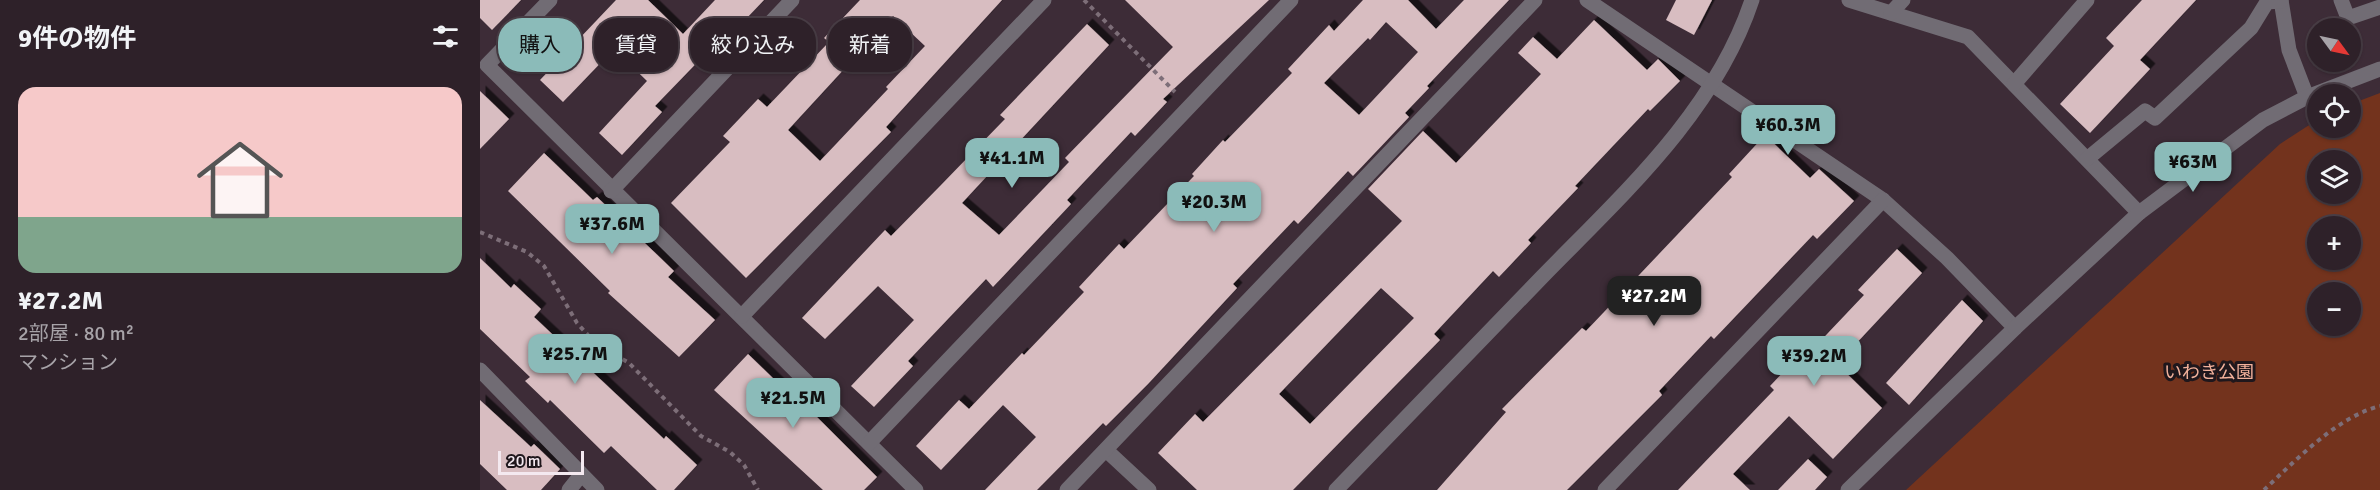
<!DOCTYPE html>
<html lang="ja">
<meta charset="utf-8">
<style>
:root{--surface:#2e2129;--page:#3a2e35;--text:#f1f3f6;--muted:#a7a3a8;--line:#493e46;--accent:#8bbbb9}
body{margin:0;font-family:Signika,"Noto Sans JP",sans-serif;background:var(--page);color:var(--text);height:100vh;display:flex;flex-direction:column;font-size:22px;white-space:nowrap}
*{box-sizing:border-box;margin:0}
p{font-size:20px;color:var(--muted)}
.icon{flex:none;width:33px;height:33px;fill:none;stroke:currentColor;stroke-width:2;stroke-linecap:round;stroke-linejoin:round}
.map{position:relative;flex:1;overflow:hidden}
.details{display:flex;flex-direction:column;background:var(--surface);width:480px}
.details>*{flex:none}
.guide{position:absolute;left:18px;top:18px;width:570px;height:54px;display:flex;gap:12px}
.needle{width:39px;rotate:123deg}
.controls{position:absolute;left:1827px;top:18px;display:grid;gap:12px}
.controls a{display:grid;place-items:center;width:54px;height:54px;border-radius:50%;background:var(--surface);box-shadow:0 2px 4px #0004,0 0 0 2px var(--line);font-size:30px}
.scale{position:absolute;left:18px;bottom:15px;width:86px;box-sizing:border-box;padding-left:6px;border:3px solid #f4e9f0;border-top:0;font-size:16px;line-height:21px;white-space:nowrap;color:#f4e9f0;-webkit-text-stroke:4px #1f171c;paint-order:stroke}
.price{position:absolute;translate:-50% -51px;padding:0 14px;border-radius:12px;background:var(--accent);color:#111;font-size:20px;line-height:39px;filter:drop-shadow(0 2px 3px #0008)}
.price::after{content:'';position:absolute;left:50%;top:36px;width:18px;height:14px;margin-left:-9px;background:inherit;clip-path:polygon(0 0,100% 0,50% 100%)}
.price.selected{background:#222;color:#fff}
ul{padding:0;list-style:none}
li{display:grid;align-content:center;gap:12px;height:318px;padding:0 18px}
li span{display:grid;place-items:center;height:186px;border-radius:18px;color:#555}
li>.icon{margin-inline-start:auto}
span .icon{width:108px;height:108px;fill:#fffc;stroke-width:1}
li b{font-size:26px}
h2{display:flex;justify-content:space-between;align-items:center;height:72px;padding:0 18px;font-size:26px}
.tag{padding:0 21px;border-radius:24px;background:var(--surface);box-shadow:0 2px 4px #0004,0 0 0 2px var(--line);font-size:21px;line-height:54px}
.tag.selected{background:var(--accent);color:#111}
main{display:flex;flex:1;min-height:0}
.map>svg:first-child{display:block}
</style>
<main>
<section class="details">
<h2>9件の物件<svg class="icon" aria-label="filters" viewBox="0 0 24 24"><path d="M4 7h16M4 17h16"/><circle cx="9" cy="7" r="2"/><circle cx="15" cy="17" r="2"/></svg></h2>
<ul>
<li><span style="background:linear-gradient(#f6c9c9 70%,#7fa58c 0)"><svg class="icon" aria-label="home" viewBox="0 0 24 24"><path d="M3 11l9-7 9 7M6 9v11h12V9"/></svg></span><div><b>¥27.2M</b><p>2部屋 · 80 m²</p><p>マンション</p></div></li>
</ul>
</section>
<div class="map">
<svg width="1900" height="490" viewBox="0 0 1900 490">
<defs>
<filter id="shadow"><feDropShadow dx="5.5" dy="-5.5" stdDeviation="0" flood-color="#0009"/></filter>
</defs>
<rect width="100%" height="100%" fill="#3d2c37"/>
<path fill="#73331d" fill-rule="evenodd" d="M 1900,93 L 1900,490 L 1426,490 L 1800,144 L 1837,120 L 1838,128 L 1870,128 L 1871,104 ZM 1838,160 L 1870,160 L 1870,194 L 1838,194 ZM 1838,226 L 1870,226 L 1870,260 L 1838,260 ZM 1838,292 L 1870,292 L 1870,326 L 1838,326 Z"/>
<g fill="#d8bdc1" fill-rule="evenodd" filter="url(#shadow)">
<path d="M 0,0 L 41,0 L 12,30 L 0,18 Z"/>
<path d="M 136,0 L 168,0 L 203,34 L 235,0 L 284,0 L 242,44 L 238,41 L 175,106 L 182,112 L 142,155 L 119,133 L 167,81 L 134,49 L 83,102 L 60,80 Z"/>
<path d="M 380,0 L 522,0 L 406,127 L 411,132 L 266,278 L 191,203 L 250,142 L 243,136 L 278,99 L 287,107 L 349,42 L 344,38 ZM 413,16 L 445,46 L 406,87 L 408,89 L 340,161 L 308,130 Z"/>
<path d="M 645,0 L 789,0 L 683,99 L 687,102 L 655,136 L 651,132 L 587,200 L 591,204 L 513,287 L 506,279 L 428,361 L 433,366 L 394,407 L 371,386 L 434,320 L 398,286 L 345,339 L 322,318 L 405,230 L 411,236 L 462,184 L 525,119 L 520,115 L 607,24 L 629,45 L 482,203 L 519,235 L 589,162 L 585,158 L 693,47 Z"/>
<path d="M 883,0 L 928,0 L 956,29 L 984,0 L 1029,0 L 947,86 L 949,88 L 925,113 L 929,117 L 873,176 L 868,171 L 818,224 L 814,220 L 753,284 L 757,288 L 668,384 L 626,426 L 623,423 L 557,490 L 505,490 L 556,437 L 523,405 L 461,470 L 436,446 L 479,400 L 489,409 L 542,353 L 544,355 L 604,292 L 599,287 L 639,244 L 644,249 L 714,176 L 712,174 L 743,140 L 745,142 L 812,73 L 808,69 L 849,25 L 854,31 ZM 906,22 L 938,52 L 879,115 L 844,83 L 888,38 L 890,40 Z"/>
<path d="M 1196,0 L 1232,0 L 1214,35 L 1186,20 Z"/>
<path d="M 1662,0 L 1716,0 L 1660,60 L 1670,69 L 1610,133 L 1580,104 L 1634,46 L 1626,38 Z"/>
<path d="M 1114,20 L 1167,70 L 1178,59 L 1200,81 L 1170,111 L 1168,109 L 1095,186 L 1098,188 L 1048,240 L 1051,243 L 1019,277 L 1013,271 L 954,334 L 960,340 L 813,490 L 717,490 L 678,453 L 715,414 L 723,422 L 922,221 L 888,189 L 943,131 L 976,163 L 1061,74 L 1038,53 L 1053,37 L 1077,59 ZM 901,288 L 934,318 L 830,424 L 799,394 Z"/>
<path d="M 0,91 L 29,119 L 0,149 Z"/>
<path d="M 1285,135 L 1330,178 L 1339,169 L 1374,201 L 1337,239 L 1333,235 L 1234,339 L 1231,336 L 1179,391 L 1182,395 L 1087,490 L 957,490 L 1026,412 L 1022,409 L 1102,328 L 1106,331 L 1252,177 L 1249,174 Z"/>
<path d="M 64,153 L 113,200 L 117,197 L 194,271 L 188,277 L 235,320 L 199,357 L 128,293 L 130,291 L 28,191 Z"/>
<path d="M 1417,249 L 1442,273 L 1357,364 L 1402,408 L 1353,459 L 1309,416 L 1253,474 L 1270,490 L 1198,490 L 1294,390 L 1290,386 L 1326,348 L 1330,352 L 1384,295 L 1378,290 Z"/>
<path d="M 0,258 L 31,288 L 34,284 L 61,309 L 54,317 L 184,439 L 186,436 L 217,465 L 194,490 L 177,490 L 131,446 L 124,453 L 70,400 L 68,403 L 45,381 L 50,377 L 0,329 Z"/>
<path d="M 1482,300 L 1503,321 L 1429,405 L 1406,383 Z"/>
<path d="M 268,354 L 326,410 L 328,408 L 397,477 L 384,490 L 343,490 L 234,390 Z"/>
<path d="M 0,400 L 51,447 L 54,444 L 80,469 L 61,490 L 27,490 L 0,464 Z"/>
<path d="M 1328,459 L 1347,477 L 1335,490 L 1298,490 Z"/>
</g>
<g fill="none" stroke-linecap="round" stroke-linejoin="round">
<g stroke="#7d6e78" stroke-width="4" stroke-dasharray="4.5 4.5" stroke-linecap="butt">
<path d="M 604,0 L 695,92"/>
<path d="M 0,232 L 47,252 L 64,266 L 97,323 L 116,344 L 149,363 L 221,436 L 250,452 L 264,465 L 278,490"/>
<path d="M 1784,490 C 1816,460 1857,417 1900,406"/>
</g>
<g stroke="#716c74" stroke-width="15">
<path d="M 1369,0 L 1488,37 L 1659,213"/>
<path d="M 1801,0 L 1809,50 L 1827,97"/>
<path d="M 1861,0 L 1868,18 L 1900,7"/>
<path d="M 1411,13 L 1423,0"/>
<path d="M 1534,84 L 1607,0"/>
<path d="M 1607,159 L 1665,111 L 1675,118 L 1771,28 L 1787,2 L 1801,1"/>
</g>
<g stroke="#716c74" stroke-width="15">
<path d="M 70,0 L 7,65 L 436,490"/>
<path d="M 1107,0 L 1403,200 L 1467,258 L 1535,328 L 1368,490"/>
<path d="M 131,191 L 312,0"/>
<path d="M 262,316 L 564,0"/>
<path d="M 1535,328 L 1659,213 L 1783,120 L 1827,97 L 1900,69"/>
<path d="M 0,370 L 117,490"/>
<path d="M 389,443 L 811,0"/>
<path d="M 626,450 L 669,490"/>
<path d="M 89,490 L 101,475"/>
<path d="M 587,490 L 1055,0"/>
<path d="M 856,490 C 925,419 994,348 1062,277 C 1142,195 1235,112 1272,0"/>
<path d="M 1125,490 L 1403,200"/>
</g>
</g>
<g text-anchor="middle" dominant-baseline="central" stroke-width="6" stroke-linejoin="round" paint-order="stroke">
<g font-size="18" fill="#f2b19b" stroke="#1f171c">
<text x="1729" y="372">いわき公園</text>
</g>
</g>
</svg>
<div class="controls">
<a><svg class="needle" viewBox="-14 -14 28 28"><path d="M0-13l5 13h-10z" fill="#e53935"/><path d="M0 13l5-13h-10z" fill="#a7a3a8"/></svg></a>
<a><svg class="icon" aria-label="locate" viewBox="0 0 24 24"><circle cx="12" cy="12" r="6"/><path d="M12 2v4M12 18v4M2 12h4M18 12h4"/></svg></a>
<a><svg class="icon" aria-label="layers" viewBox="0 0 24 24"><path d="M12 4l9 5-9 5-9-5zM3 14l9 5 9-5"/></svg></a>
<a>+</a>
<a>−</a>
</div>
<div class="scale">20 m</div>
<b class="price" style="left:1308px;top:156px">¥60.3M</b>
<b class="price" style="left:532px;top:189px">¥41.1M</b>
<b class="price" style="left:1713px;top:193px">¥63M</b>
<b class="price" style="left:734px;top:233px">¥20.3M</b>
<b class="price" style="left:132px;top:255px">¥37.6M</b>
<b class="price selected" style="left:1174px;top:327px">¥27.2M</b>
<b class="price" style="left:95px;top:385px">¥25.7M</b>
<b class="price" style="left:1334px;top:387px">¥39.2M</b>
<b class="price" style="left:313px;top:429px">¥21.5M</b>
<div class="guide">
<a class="tag selected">購入</a>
<a class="tag">賃貸</a>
<a class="tag">絞り込み</a>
<a class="tag">新着</a>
</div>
</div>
</main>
